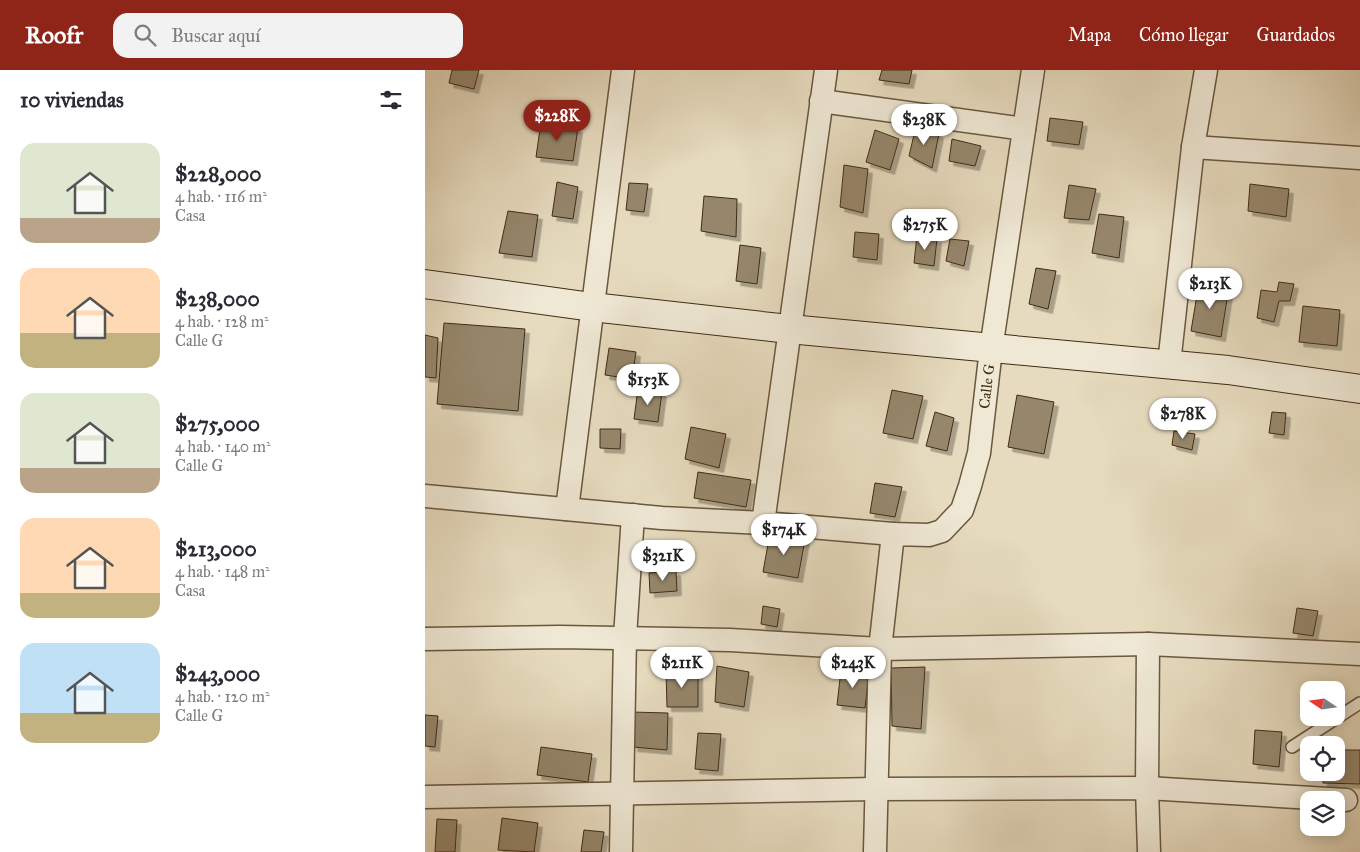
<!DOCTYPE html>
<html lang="es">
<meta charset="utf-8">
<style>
:root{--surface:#fff;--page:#f2f2f3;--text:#2b2b33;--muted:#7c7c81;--accent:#8f2418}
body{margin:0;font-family:"IM FELL Great Primer",serif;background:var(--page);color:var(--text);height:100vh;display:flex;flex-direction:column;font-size:19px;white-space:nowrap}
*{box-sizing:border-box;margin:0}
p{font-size:16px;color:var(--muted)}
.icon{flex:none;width:28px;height:28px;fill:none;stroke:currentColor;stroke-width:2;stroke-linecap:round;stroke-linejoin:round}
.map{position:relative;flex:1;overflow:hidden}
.details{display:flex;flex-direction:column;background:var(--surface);width:425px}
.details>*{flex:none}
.needle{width:32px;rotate:283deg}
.fabs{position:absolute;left:875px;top:611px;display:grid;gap:10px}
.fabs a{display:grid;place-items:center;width:45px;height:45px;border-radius:10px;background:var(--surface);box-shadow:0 2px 12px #0003;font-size:25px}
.price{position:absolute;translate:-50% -42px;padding:0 11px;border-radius:18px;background:#fff;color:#222;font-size:16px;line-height:32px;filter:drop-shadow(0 1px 2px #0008)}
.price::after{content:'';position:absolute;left:50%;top:30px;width:15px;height:11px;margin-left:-8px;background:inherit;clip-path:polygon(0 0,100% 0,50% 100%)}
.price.active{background:var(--accent);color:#fff}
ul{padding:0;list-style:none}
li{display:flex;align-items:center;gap:15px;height:125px;padding:0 20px}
li span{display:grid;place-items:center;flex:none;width:140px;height:100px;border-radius:15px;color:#555}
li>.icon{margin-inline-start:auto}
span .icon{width:60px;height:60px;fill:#fffc;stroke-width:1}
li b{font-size:21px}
h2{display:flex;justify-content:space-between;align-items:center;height:60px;padding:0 20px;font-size:21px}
header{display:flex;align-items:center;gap:30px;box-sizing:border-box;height:70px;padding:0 25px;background:var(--accent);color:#fff}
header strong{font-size:24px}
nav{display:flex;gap:28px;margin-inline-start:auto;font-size:18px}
.search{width:350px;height:45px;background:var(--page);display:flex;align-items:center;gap:12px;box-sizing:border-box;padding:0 18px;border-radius:15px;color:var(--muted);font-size:19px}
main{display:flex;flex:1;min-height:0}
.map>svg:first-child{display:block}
</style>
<header>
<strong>Roofr</strong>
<div class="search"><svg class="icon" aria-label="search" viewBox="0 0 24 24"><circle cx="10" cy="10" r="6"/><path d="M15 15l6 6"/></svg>Buscar aquí</div>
<nav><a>Mapa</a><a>Cómo llegar</a><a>Guardados</a></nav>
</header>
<main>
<section class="details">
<h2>10 viviendas<svg class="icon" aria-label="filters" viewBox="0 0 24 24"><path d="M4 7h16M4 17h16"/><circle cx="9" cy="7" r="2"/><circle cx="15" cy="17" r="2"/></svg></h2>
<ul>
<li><span style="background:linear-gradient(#dfe7d0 75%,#b9a48a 0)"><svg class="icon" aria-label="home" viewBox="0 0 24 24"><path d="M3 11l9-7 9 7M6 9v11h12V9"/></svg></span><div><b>$228,000</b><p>4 hab. · 116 m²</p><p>Casa</p></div></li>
<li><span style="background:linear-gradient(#ffd9b3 65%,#c2b280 0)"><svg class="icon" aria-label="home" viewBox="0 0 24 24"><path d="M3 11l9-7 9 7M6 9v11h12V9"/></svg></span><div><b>$238,000</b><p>4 hab. · 128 m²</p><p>Calle G</p></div></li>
<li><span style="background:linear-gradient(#dfe7d0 75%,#b9a48a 0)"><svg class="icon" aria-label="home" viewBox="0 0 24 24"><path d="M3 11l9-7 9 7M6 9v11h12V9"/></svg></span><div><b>$275,000</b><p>4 hab. · 140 m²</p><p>Calle G</p></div></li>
<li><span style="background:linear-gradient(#ffd9b3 75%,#c2b280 0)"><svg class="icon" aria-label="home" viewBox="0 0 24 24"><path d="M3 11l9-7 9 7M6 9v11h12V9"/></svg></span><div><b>$213,000</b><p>4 hab. · 148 m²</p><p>Casa</p></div></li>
<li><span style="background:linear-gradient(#bfe0f5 70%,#c2b280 0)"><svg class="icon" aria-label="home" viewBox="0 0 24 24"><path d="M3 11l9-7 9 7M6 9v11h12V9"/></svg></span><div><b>$243,000</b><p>4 hab. · 120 m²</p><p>Calle G</p></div></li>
</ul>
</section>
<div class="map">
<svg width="935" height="782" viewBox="0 0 935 782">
<defs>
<filter id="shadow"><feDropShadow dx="4.5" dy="4.5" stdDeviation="0" flood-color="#0004"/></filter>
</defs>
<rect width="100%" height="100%" fill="#e6dbbe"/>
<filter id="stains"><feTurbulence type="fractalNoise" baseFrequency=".004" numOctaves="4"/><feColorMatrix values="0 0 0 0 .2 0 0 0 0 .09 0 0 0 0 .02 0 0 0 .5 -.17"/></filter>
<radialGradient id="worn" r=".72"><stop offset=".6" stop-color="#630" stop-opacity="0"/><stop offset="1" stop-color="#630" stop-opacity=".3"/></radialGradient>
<g fill="#96876c" stroke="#402b13" filter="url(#shadow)">
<path d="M 27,0 L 54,0 L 49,19 L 24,13 Z"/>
<path d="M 457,0 L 487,0 L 484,14 L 454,10 Z"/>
<path d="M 625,48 L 658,52 L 654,75 L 622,71 Z"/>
<path d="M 116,52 L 153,58 L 148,91 L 111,87 Z"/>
<path d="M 491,56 L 514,64 L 507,98 L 484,86 Z"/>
<path d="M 450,60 L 474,69 L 465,100 L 441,92 Z"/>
<path d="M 527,69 L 556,76 L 550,96 L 524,91 Z"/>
<path d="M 419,95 L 443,99 L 438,143 L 415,137 Z"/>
<path d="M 132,112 L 153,117 L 148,149 L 127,146 Z"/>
<path d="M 204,113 L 223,114 L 219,142 L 201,140 Z"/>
<path d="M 825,114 L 864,119 L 861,147 L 823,141 Z"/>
<path d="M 644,115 L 671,119 L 664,150 L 639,148 Z"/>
<path d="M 279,126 L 312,129 L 311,167 L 276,161 Z"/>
<path d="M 83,141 L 113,145 L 107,187 L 74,183 Z"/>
<path d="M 674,144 L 699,147 L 694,188 L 667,183 Z"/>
<path d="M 430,162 L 454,164 L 452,190 L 428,187 Z"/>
<path d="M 492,165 L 512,169 L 509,196 L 489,193 Z"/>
<path d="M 525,169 L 544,171 L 539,196 L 521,191 Z"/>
<path d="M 315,175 L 336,178 L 332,214 L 311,211 Z"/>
<path d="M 611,198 L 631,201 L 623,239 L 604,234 Z"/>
<path d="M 854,212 L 869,214 L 865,231 L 854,231 L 849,252 L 832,248 L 836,220 L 852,222 Z"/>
<path d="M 774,213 L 804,217 L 796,267 L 766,261 Z"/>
<path d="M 878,236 L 915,240 L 912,276 L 874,272 Z"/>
<path d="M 19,253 L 100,259 L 93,341 L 12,334 Z"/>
<path d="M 0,265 L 13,268 L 11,308 L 0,307 Z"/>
<path d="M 184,278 L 211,282 L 207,309 L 180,305 Z"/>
<path d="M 213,319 L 237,322 L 233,352 L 209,349 Z"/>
<path d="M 467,320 L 498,326 L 488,369 L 458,363 Z"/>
<path d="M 592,325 L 629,332 L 619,384 L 583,377 Z"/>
<path d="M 510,342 L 529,348 L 522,381 L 501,376 Z"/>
<path d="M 847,342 L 861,343 L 859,365 L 844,363 Z"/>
<path d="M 266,357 L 301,364 L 294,398 L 260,389 Z"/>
<path d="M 175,359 L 196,359 L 195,379 L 175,378 Z"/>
<path d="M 749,361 L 770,364 L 767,380 L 747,375 Z"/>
<path d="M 273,402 L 326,410 L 321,437 L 269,428 Z"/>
<path d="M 450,413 L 477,417 L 470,447 L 445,443 Z"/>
<path d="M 345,463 L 380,469 L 373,508 L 338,502 Z"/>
<path d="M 251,501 L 252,521 L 225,523 L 224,503 Z"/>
<path d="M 338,536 L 355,539 L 352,557 L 336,554 Z"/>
<path d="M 872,538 L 893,541 L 888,566 L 868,563 Z"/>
<path d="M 292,596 L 324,602 L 319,637 L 290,632 Z"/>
<path d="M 500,597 L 496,659 L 467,656 L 466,598 Z"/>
<path d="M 273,600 L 273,637 L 242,637 L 241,601 Z"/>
<path d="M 416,600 L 444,603 L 440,638 L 412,635 Z"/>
<path d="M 207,642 L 243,643 L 242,680 L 208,677 Z"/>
<path d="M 0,645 L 13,646 L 10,677 L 0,676 Z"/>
<path d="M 830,660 L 857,662 L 854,697 L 828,694 Z"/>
<path d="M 273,663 L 296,664 L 293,701 L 270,699 Z"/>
<path d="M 116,677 L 167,684 L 163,712 L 112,705 Z"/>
<path d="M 911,680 L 935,680 L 935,714 L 898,713 L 898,702 L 911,702 Z"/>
<path d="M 77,748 L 113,753 L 109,782 L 73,780 Z"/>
<path d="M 12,749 L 32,750 L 30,782 L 10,782 Z"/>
<path d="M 159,760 L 179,762 L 176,782 L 156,782 Z"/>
</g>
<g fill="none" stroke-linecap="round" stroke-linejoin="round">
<defs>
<path id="lane" d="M 867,677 L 935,633"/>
<g id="street">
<path d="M 396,31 L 599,59"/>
<path d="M 768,77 L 935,88"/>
<path d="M 744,294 L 768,77 L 781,0"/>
<path d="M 0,426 L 237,448 L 338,453 L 468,464"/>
<path d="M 142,439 L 198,0"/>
<path d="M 338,453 L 401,0"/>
<path d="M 0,569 L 135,567 L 305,570 L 455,579 L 723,574 L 935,584"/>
<path d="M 723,574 L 722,718 L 724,782"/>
<path d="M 0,727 L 451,719 L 722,718 L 921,730"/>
<path d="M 196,782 L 200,567 L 208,445"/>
<path id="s1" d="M 450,782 L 455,579 L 468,464 L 504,465 L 517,461 L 537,440 L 545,416 L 554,383 L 566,279 L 608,0"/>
</g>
<path id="secondary" d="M 0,214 L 167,237 L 364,259 L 803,300 L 935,319"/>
</defs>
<use href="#lane" stroke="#6a573e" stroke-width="14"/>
<use href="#street" stroke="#6a573e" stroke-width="25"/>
<use href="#secondary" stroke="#402b13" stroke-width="30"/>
<use href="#lane" stroke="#efe8d5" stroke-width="11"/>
<use href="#street" stroke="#efe8d5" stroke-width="22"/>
<use href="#secondary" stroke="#efe8d5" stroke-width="28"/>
</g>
<g text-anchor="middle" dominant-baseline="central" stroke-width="4" stroke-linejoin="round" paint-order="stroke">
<g font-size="15" fill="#402b13" stroke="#efe8d5">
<text stroke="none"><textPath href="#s1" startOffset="524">Calle G</textPath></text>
</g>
</g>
<rect width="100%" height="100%" filter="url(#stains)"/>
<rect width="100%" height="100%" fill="url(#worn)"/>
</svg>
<div class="fabs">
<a><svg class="needle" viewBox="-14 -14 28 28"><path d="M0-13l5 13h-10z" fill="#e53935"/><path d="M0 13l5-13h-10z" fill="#7c7c81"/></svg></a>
<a><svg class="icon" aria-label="locate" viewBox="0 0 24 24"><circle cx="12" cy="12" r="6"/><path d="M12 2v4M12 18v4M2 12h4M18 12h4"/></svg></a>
<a><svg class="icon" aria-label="layers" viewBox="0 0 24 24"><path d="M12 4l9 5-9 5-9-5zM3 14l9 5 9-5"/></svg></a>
</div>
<b class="price active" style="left:132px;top:72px">$228K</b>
<b class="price" style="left:499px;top:76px">$238K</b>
<b class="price" style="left:500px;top:181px">$275K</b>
<b class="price" style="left:785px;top:240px">$213K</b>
<b class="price" style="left:223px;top:336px">$153K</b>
<b class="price" style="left:758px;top:370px">$278K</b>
<b class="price" style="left:359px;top:486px">$174K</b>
<b class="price" style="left:238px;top:512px">$321K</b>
<b class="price" style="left:257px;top:619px">$211K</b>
<b class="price" style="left:428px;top:619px">$243K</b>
</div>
</main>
